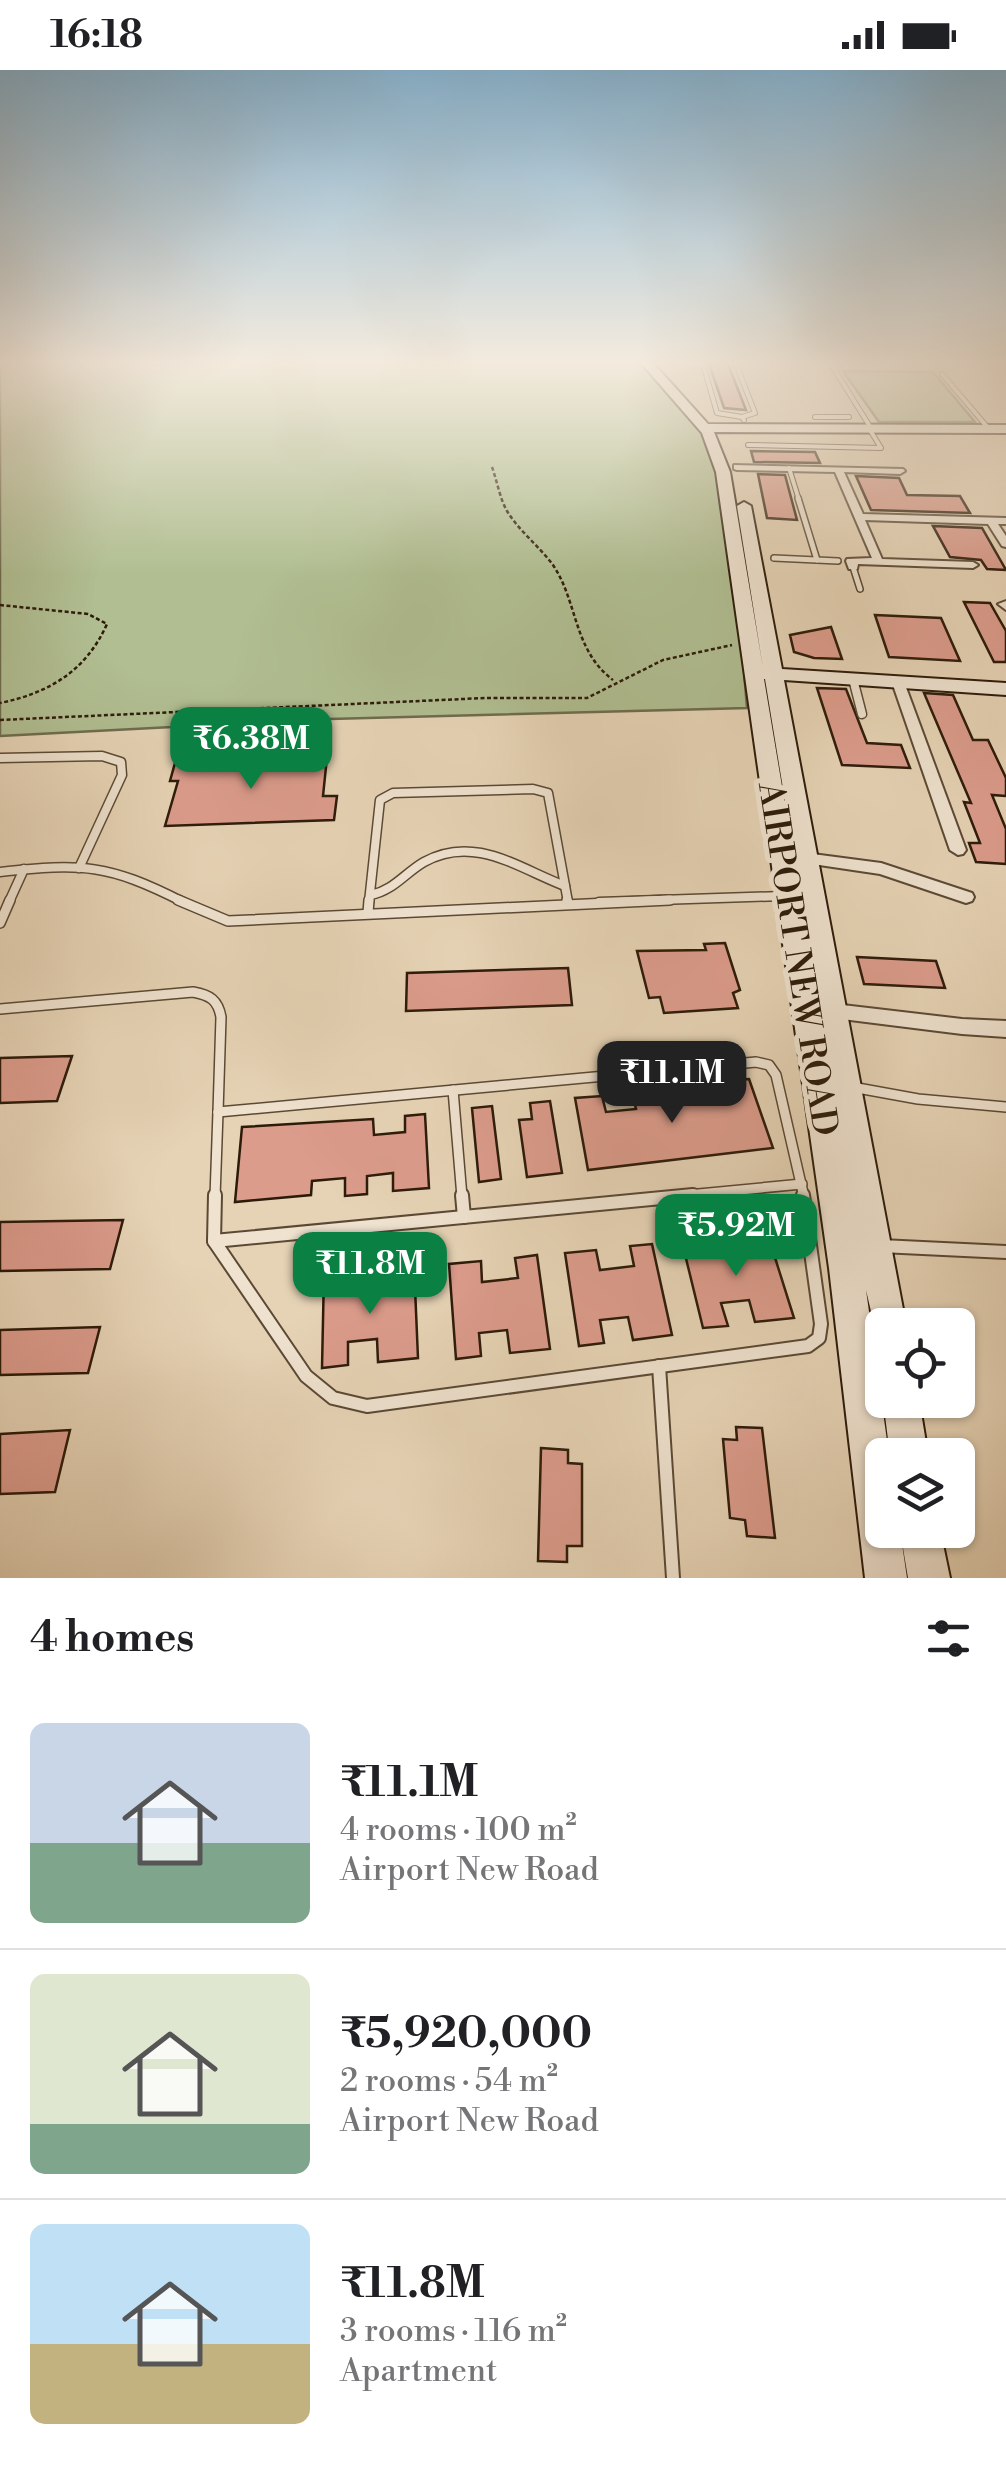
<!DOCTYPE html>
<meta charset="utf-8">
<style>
:root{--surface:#fff;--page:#f6f6f6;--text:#202124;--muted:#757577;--line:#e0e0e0;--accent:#0b8043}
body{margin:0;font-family:"Libre Bodoni",serif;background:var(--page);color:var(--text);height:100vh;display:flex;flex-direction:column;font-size:38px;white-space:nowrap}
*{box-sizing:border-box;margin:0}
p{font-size:32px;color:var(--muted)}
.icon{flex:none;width:55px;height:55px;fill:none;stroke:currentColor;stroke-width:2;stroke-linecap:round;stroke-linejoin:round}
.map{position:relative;height:1508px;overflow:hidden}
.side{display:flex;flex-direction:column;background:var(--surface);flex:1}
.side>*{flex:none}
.buttons{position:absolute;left:865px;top:1238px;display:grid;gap:20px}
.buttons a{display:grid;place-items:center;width:110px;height:110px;border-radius:15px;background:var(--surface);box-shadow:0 2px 8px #0004;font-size:50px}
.price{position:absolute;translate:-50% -85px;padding:0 22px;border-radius:20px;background:var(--accent);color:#fff;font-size:32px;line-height:65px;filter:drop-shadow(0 2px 5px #0008)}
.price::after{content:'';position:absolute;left:50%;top:60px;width:30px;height:22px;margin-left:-15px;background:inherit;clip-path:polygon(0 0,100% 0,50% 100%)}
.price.active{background:#222;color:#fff}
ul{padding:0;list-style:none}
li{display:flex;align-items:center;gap:30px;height:250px;padding:0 30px}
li+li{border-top:2px solid var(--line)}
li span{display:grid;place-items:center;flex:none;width:280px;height:200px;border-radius:15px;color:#555}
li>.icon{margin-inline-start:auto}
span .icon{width:120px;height:120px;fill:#fffc;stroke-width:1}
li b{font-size:42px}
h2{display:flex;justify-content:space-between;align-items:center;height:120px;padding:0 30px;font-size:42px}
.status{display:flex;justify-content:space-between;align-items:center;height:70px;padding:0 50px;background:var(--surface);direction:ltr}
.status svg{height:28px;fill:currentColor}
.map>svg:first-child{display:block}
</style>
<div class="status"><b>16:18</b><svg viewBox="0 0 49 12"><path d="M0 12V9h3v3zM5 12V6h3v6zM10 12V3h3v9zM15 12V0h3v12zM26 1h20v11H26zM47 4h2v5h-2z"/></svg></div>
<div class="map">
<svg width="1006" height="1508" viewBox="0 0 1006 1508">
<rect width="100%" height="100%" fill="#e6d3b5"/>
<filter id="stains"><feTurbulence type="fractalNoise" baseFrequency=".002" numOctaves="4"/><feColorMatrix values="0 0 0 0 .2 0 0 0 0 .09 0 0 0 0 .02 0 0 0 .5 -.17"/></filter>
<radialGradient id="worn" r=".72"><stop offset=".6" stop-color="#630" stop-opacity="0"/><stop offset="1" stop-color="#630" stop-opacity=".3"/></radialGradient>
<g fill="#b0be91" stroke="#6e6c4e" stroke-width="2.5">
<path d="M 0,294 L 643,294 L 705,363 L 715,386 L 741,567 L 747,638 L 182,653 L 172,657 L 0,666 Z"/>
<path d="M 843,301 L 933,302 L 975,352 L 879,352 Z"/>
</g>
<g fill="#dc9c8c" stroke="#2d1b0a" stroke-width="2.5">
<path d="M 709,294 L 728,294 L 746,340 L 724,338 Z"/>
<path d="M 751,381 L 815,382 L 820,393 L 754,392 Z"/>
<path d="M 758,404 L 785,405 L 797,450 L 767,448 Z"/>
<path d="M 856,406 L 899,408 L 907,425 L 960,426 L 970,443 L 871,440 Z"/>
<path d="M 933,456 L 982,458 L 1006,500 L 987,499 L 981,490 L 950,487 Z"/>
<path d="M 964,532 L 990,533 L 1006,561 L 1006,592 L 994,592 Z"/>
<path d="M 875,545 L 941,548 L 960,591 L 889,587 Z"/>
<path d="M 831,557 L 842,589 L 814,588 L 794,582 L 790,565 Z"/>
<path d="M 817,618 L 846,619 L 867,673 L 901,675 L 910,698 L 842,695 Z"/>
<path d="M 924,623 L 953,625 L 973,670 L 988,670 L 1006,708 L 1006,726 L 992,725 L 1006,759 L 1006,794 L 976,792 L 969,773 L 980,773 L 964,732 L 971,733 Z"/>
<path d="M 327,687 L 323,726 L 337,726 L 334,750 L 165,756 L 178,711 L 170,711 L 175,693 Z"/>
<path d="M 725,873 L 740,920 L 733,923 L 738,938 L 664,943 L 660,927 L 649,928 L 637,881 L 706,880 L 704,874 Z"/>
<path d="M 857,887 L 936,891 L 945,918 L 864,914 Z"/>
<path d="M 568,898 L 572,935 L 406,941 L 407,903 Z"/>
<path d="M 72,986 L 57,1031 L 0,1033 L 0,988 Z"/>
<path d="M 749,1009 L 773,1078 L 588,1100 L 575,1028 L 602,1026 L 606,1042 L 636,1039 L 632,1023 L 701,1013 L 706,1029 L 735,1026 L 730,1010 Z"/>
<path d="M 550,1031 L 562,1103 L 527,1107 L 519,1050 L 532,1049 L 530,1033 Z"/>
<path d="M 492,1036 L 501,1109 L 479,1112 L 472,1038 Z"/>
<path d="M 425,1044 L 429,1118 L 393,1121 L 393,1103 L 367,1106 L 367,1124 L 345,1126 L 345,1108 L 312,1111 L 311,1125 L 235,1132 L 242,1057 L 373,1049 L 374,1065 L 405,1062 L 405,1046 Z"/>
<path d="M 123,1150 L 110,1199 L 0,1201 L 0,1152 Z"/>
<path d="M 766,1159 L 794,1248 L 755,1252 L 749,1230 L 721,1233 L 728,1256 L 703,1258 L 681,1168 L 711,1164 L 717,1184 L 750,1181 L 744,1161 Z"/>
<path d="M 652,1174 L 672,1265 L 633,1270 L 628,1247 L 600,1250 L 604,1273 L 579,1276 L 565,1183 L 596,1180 L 600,1200 L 634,1196 L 630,1176 Z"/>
<path d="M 537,1185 L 550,1279 L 510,1283 L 507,1260 L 479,1263 L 481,1286 L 456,1289 L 449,1194 L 481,1191 L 482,1212 L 518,1208 L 515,1188 Z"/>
<path d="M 414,1194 L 418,1288 L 378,1292 L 377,1269 L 348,1272 L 348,1295 L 322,1298 L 324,1203 L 356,1200 L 356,1220 L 392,1217 L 391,1196 Z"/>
<path d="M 100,1257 L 88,1303 L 0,1305 L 0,1260 Z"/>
<path d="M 736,1357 L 762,1358 L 775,1468 L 747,1466 L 745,1450 L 730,1448 L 723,1369 L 737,1370 Z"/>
<path d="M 70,1360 L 55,1422 L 0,1424 L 0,1364 Z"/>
<path d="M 541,1378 L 568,1380 L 568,1393 L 582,1394 L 582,1476 L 567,1476 L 567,1492 L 538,1491 Z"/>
</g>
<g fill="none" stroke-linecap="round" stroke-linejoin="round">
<defs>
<g id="lane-far4">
<path d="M 703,294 L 717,343 L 742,347"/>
<path d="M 736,294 L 755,343 L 742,347 L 744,350"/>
<path d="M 831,294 L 869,355"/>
<path d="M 942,304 L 989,359"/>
<path d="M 815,347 L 849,347"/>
<path d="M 748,375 L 881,378 L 870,360"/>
<path d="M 789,398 L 799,430"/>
</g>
<g id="lane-far3">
<path d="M 798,428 L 817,490"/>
<path d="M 774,488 L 838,491"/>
<path d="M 853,497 L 860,519"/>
</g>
<g id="lane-far2">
<path d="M 853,609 L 862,644"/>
<path d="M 0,688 L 102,686 L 121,692 L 122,705 L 79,798"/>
<path d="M 0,802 C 83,793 108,794 183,832"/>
<path d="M 371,825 C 394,820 405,803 424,792 C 474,764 518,798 565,816"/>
<path d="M 9,832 L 24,799"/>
<path d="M 369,832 L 380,730 L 393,723 L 533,719 L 548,723 L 568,832"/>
<path d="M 599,832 L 782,826"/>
</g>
<g id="lane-far1">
<path d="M 178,830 L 228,851 L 670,830"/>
<path d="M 567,830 L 568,834"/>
<path d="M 368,843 L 369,830"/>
<path d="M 0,853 L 10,830"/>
<path d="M 0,939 L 193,922 C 210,925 218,930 221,947 L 218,1042"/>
<path d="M 852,1017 L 918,1029 L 1006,1037"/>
<path d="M 453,1020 L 462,1127"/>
<path d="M 218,1042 L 756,992 L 769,995 L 776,1005 L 804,1127"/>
<path d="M 215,1127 L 218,1042"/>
<path d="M 667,1127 L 802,1114"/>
</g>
<g id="lane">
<path d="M 215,1125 L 214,1171 L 306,1306 L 333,1328 L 367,1336 L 808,1276 L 819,1268 L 821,1254 L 803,1125"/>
<path d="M 462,1125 L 464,1147"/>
<path d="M 214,1171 L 693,1125"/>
<path d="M 881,1176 L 1006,1182"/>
<path d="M 659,1296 L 673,1508"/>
</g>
<g id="street">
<path d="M 734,395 L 903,399 L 905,401 L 900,404 L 844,402 L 863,444 L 1006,448 L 1006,454 L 998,454 L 1006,466 L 1006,477 L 1002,476 L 988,454 L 865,450 L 882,489 L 973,492 L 978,495 L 973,498 L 858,494 L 857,499 L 849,499 L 846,491 L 847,489 L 872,488 L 835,402 L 737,400 L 734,399 Z"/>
<path d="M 1006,531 L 1006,540 L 998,534 Z"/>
<path d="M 898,608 L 904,612 L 966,780 L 963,784 L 958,785 L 950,780 L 892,612 Z"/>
<path d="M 805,783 L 881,793 L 972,823 L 974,827 L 972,831 L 966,833 L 880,804 L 799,792 L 797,788 L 799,784 Z"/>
<path d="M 834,934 L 962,949 L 1006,951 L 1006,967 L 962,964 L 834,948 L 828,946 L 825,941 L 828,936 Z"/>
</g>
<g id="secondary">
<path d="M 642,294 L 654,294 L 708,354 L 1006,355 L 1006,363 L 714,362 L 730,402 L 763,598 L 737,436 L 744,432 L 751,436 L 782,599 L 1006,613 L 1006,625 L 784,610 L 906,1255 L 882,1255 L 882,1270 L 877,1267 L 866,1220 L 889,1385 L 882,1385 L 882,1460 L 900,1460 L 907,1508 L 865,1508 L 829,1198 L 716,402 L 702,363 ZM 764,609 L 765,609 L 821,949 Z"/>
<path d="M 883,1330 L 919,1330 L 928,1385 L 890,1385 Z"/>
<path d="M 900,1460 L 940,1460 L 950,1508 L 908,1508 Z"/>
</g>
</defs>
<use href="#lane-far4" stroke="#5b4935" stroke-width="6"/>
<use href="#lane-far3" stroke="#5b4935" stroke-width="8"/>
<use href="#lane-far2" stroke="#5b4935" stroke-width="11"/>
<use href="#lane-far1" stroke="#5b4935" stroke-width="12"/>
<use href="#lane" stroke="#5b4935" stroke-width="16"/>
<use href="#street" stroke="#5b4935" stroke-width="4"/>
<use href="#secondary" stroke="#2d1b0a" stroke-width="4"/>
<g stroke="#2d1b0a" stroke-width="2.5" stroke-dasharray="4 2.5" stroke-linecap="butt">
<path d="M 492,397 C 497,411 500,429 507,441 C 519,461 539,476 553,495 C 578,532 573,580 613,610"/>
<path d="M 0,535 L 88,544 L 107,554 C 86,601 49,623 0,633"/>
<path d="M 0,650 L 485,628 L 587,628 L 663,590 L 732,575"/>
</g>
<use href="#lane-far4" stroke="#efe2cf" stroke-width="4"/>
<use href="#lane-far3" stroke="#efe2cf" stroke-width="5"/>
<use href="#lane-far2" stroke="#efe2cf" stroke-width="8"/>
<use href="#lane-far1" stroke="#efe2cf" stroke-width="9"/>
<use href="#lane" stroke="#efe2cf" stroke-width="12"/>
<use href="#street" fill="#efe2cf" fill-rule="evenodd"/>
<use href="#secondary" fill="#efe2cf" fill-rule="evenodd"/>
</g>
<linearGradient id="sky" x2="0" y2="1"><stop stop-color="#87b5d3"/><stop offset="0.58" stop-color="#f4ebde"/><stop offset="1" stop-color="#f4ebde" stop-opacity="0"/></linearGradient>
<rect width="1006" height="505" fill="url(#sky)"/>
<g text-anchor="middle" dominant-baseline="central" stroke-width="10" stroke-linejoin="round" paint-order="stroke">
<g font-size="35" fill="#2d1b0a" stroke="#efe2cf">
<text transform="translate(797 889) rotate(81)">AIRPORT NEW ROAD</text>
</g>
</g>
<rect width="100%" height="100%" filter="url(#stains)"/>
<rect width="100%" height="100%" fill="url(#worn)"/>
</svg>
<div class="buttons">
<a><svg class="icon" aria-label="locate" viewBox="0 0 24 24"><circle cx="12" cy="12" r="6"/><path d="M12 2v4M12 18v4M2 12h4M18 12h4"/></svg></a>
<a><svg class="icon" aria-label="layers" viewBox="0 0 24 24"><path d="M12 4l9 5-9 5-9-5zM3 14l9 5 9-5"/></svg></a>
</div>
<b class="price" style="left:251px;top:722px">₹6.38M</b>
<b class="price active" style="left:672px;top:1056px">₹11.1M</b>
<b class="price" style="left:736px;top:1209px">₹5.92M</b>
<b class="price" style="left:370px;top:1247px">₹11.8M</b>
</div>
<section class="side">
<h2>4 homes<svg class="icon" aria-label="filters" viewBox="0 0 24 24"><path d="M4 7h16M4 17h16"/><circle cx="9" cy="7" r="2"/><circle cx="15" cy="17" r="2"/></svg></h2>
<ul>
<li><span style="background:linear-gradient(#c9d6e8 60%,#7fa58c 0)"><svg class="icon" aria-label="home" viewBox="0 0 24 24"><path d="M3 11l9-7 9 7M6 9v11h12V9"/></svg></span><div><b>₹11.1M</b><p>4 rooms · 100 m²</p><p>Airport New Road</p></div></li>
<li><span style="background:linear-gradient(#dfe7d0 75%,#7fa58c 0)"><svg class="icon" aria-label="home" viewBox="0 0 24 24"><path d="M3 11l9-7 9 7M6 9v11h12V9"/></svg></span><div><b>₹5,920,000</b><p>2 rooms · 54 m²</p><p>Airport New Road</p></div></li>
<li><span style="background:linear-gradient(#bfe0f5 60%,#c2b280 0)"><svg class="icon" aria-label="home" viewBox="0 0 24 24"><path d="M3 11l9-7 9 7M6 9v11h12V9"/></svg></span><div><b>₹11.8M</b><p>3 rooms · 116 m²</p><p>Apartment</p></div></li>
</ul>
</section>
